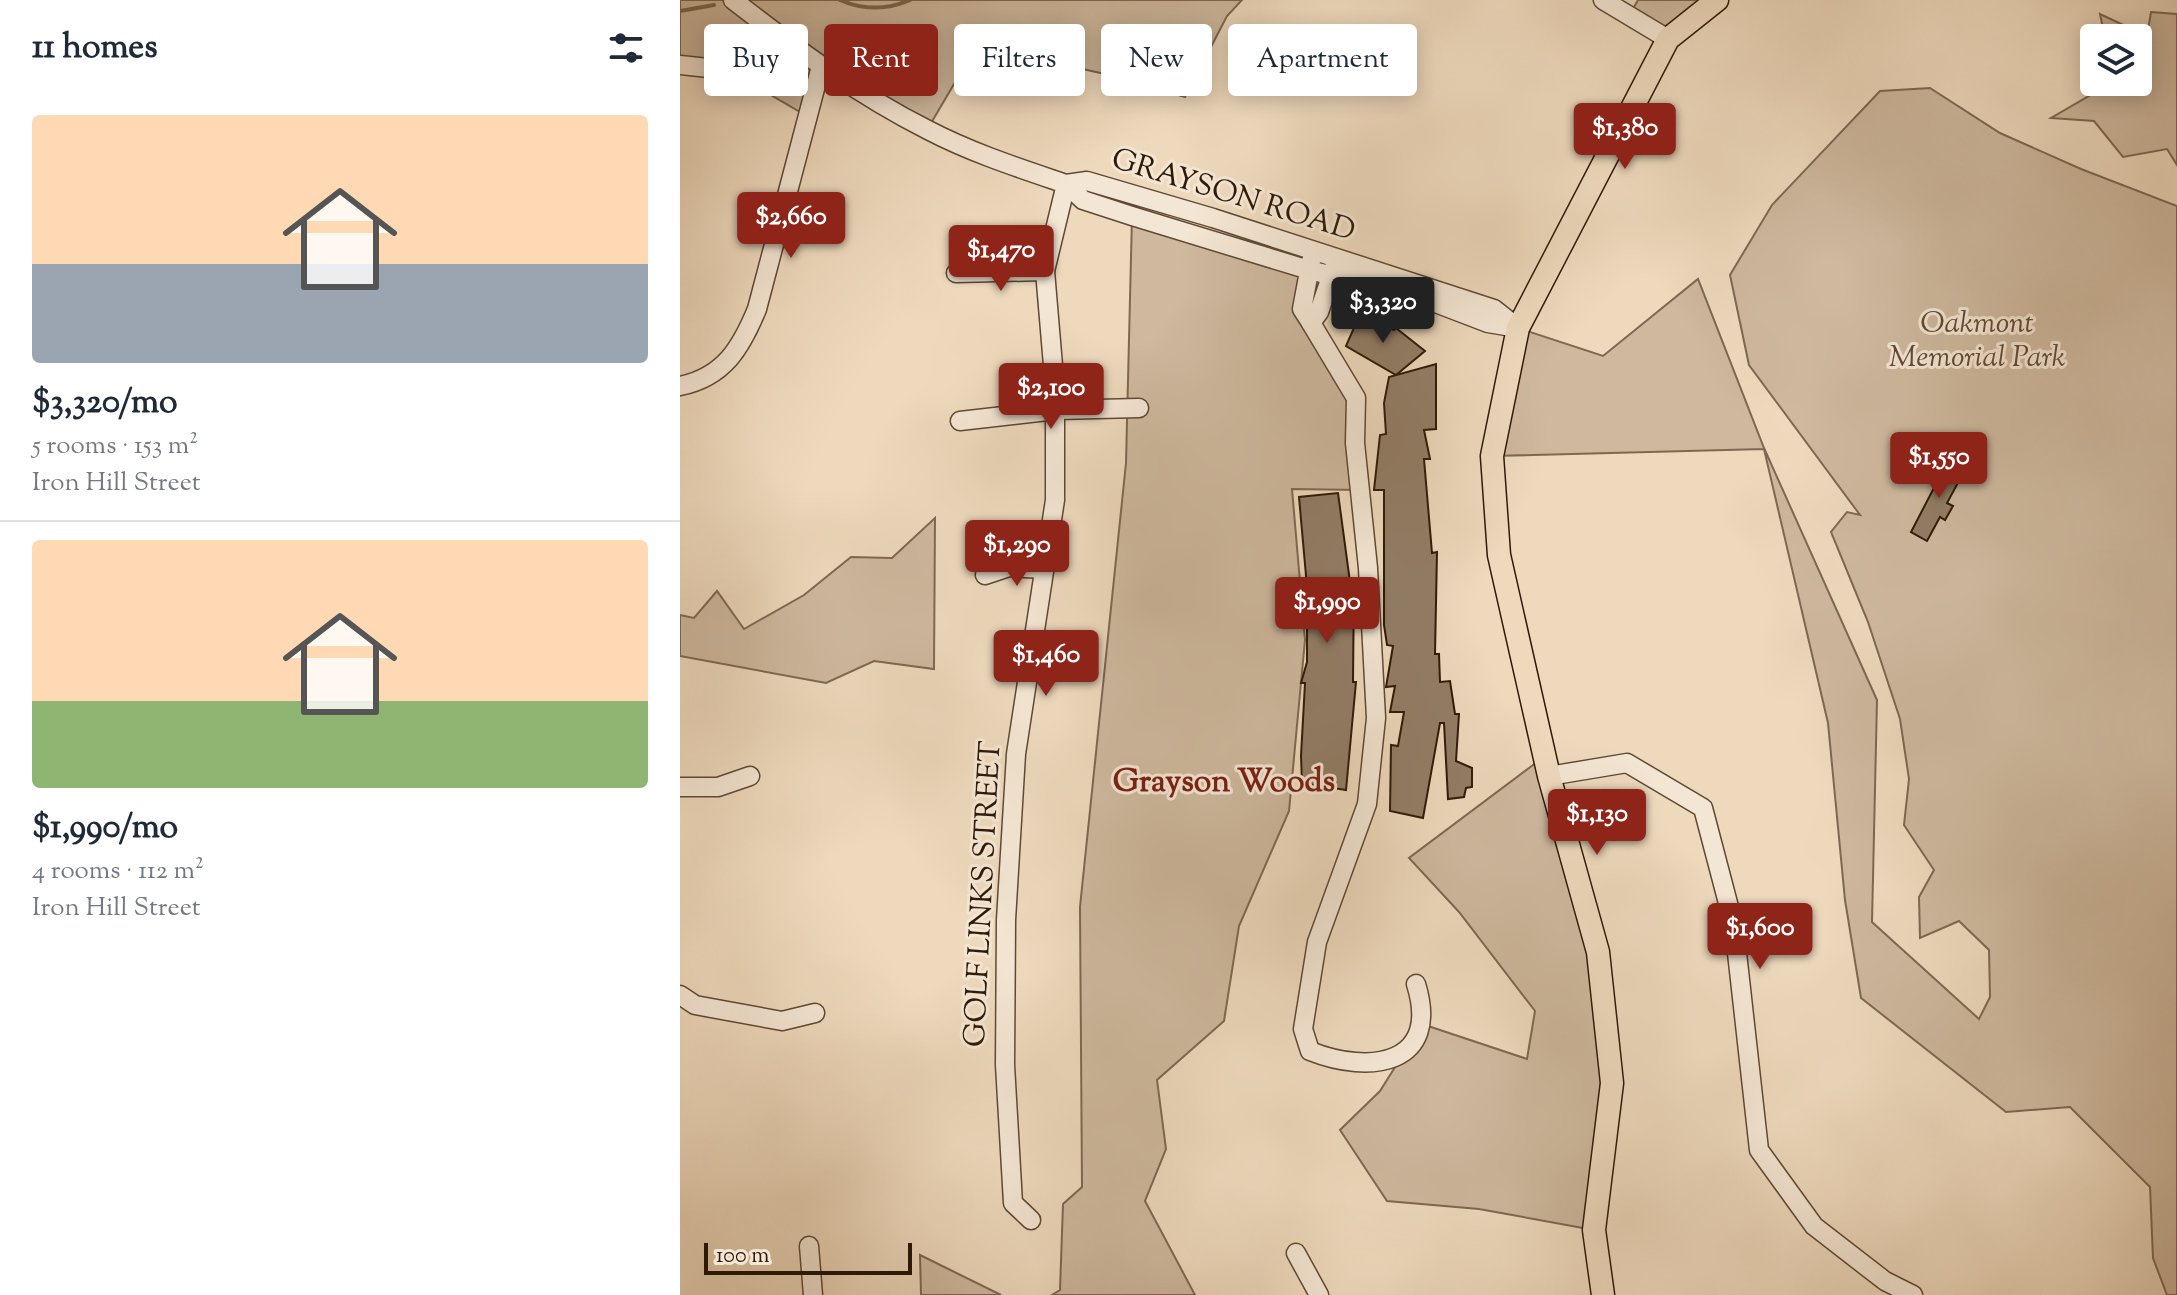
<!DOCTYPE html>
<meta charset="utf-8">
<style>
:root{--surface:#fff;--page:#f6f6f7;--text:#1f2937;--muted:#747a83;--line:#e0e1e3;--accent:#8f2418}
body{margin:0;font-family:"Sorts Mill Goudy",serif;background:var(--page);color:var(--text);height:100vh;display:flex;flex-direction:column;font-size:30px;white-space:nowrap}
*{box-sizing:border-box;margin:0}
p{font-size:26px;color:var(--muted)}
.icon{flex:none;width:44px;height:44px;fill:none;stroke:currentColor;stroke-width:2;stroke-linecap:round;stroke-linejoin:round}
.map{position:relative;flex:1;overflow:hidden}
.sheet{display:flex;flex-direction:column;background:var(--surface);width:680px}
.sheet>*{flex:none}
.banner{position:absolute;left:24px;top:24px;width:760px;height:72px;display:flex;gap:16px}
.controls{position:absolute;left:1400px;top:24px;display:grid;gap:16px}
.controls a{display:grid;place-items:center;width:72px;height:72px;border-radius:8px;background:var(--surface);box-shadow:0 4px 20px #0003;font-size:40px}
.scale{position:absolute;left:24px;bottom:20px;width:208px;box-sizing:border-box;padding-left:8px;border:4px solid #2f1907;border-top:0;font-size:22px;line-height:28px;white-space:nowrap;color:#2f1907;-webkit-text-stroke:6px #f4e6d4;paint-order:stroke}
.price{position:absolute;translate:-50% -68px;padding:0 18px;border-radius:8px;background:var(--accent);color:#fff;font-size:26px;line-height:52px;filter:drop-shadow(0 2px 4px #0008)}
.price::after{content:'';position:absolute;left:50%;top:48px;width:24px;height:18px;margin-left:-12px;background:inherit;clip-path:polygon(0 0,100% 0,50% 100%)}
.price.selected{background:#222;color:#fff}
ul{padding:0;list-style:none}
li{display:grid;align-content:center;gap:16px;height:424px;padding:0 32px}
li+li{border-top:2px solid var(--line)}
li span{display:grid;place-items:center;height:248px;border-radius:8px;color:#555}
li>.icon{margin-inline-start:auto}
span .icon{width:144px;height:144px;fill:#fffc;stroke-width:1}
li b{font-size:34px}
h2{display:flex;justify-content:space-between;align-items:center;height:96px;padding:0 32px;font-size:34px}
.chip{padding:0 28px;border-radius:8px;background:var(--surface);box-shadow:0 4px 20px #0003;font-size:28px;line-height:72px}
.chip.selected{background:var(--accent);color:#fff}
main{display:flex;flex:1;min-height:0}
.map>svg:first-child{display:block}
</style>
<main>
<section class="sheet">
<h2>11 homes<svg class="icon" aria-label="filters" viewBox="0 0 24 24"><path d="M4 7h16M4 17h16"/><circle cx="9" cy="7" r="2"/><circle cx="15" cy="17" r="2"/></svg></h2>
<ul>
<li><span style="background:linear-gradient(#ffd9b3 60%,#9aa5b1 0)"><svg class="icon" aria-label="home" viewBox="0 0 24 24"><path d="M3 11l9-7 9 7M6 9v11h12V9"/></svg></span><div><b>$3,320/mo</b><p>5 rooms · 153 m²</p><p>Iron Hill Street</p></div></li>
<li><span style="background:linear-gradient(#ffd9b3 65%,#8fb573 0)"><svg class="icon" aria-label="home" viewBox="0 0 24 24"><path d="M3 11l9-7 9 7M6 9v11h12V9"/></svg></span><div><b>$1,990/mo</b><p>4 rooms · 112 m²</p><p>Iron Hill Street</p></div></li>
</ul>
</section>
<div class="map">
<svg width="1497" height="1295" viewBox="0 0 1497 1295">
<rect width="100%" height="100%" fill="#eed9bd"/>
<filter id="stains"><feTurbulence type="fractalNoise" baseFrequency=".0025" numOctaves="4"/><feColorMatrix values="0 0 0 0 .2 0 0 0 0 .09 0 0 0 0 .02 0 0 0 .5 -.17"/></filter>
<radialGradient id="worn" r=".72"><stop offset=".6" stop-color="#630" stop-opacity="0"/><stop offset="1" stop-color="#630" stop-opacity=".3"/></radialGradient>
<g fill="#ceb89e" stroke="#7e6852" stroke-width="2">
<path d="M 0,0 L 562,0 L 547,16 L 505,97 L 438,77 L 297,45 L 247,130 L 141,67 L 127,116 L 48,70 L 0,65 Z"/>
<path d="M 958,0 L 1037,0 L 988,39 L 949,16 Z"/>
<path d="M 1471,12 L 1497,14 L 1497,165 L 1487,149 L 1443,157 L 1414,121 L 1371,118 L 1419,90 L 1421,82 L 1458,82 L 1458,38 L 1425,38 L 1420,14 L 1467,36 Z"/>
<path d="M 1250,88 L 1320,133 L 1401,169 L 1497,206 L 1497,1295 L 1487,1295 L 1473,1258 L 1470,1187 L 1390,1107 L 1326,1112 L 1181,998 L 1165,900 L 1148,723 L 1084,449 L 812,456 L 838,328 L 923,356 L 1018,279 L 1084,448 L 1197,700 L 1192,922 L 1299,1019 L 1310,997 L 1309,950 L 1279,921 L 1240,938 L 1239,897 L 1254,870 L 1224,825 L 1229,779 L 1220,719 L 1188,622 L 1151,532 L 1167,512 L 1180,515 L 1069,365 L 1050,275 L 1092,205 L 1200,91 Z"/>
<path d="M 452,216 L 627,270 L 621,311 L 676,398 L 680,490 L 612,489 L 625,640 L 609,811 L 559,926 L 544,1021 L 477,1080 L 486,1149 L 465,1201 L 515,1295 L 372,1295 L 380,1290 L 383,1204 L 402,1187 L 400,907 L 446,463 Z"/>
<path d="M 255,518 L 254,669 L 194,661 L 146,683 L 0,656 L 0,615 L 14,618 L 37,591 L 64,629 L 124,595 L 171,557 L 212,558 Z"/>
<path d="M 865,756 L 911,917 L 932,1083 L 914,1230 L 799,1209 L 707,1201 L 660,1130 L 700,1091 L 742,1024 L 847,1059 L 855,1011 L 779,912 L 729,858 Z"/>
<path d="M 240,1255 L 321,1295 L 241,1295 Z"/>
</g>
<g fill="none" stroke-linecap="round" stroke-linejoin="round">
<g stroke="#7b654f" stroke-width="4">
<path d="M 160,0 C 182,10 208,10 230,0"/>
<path d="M 0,11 L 34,5"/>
</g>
</g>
<g fill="#927d66" stroke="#2f1907" stroke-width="2">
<path d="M 680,314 L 714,330 L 716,328 L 745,351 L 716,375 L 666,346 Z"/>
<path d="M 756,364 L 756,429 L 744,430 L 750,459 L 744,459 L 752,553 L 757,552 L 755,654 L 759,654 L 760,682 L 770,681 L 775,714 L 779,714 L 776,761 L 792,768 L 792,787 L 786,788 L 784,797 L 768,799 L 764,723 L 760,723 L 743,818 L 710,811 L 711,745 L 718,746 L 724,712 L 710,712 L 715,686 L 706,687 L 713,646 L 707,645 L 704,625 L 704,490 L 694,490 L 700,435 L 706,434 L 704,403 L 709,377 Z"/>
<path d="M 1270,457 L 1287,466 L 1267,503 L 1273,506 L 1265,520 L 1260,517 L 1247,541 L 1231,532 Z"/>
<path d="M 658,493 L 670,582 L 674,582 L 673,682 L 676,682 L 666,790 L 622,783 L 621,756 L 625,683 L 621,683 L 627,662 L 627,619 L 623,619 L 621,588 L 627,587 L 619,497 Z"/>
</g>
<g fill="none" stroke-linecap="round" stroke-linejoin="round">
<defs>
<g id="minor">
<path d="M 53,0 C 115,48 178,95 248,130 C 292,153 339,168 386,184 L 365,271 L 375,389 L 375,500 L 336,754 L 326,920 L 325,1065 L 333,1203 L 351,1220"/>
<path d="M 923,0 L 988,39"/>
<path d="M 0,65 L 47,70"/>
<path d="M 407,181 L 533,218 L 814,309 L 838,328 L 808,323 L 740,297 L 629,270 L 452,216 L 403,200 L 386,184 Z"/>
<path d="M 631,261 L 622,309 L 631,323 L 639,312 L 654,268"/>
<path d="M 276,273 L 365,271"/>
<path d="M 631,323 L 676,398 L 675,443 L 688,568 L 696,718 L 687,804 L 637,942 L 623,1029 L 630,1051 C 690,1075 761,1065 736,984"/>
<path d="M 0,386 C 44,377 61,348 77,309 L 141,66"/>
<path d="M 280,421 L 376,410 L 459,408"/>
<path d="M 305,575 L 329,567 L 364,569"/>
<path d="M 869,776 L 947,763 L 1023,808 L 1054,926 L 1079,1150 L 1134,1226 L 1205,1281 L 1233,1295"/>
<path d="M 0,787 L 38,787 L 70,776"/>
<path d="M 0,995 L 15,1005 L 102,1021 L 135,1013"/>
<path d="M 129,1246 L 133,1295"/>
<path d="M 616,1253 L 639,1295"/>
</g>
<path id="major" d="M 923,1295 L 914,1230 L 932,1083 L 918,952 L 869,776 L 819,555 L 812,456 L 838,328 L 988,39 L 1037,0"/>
</defs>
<use href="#minor" stroke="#5f4934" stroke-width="21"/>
<use href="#major" stroke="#2f1907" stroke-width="25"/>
<use href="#minor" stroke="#f4e6d4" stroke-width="18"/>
<use href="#major" stroke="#eed9bd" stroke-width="22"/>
</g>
<g text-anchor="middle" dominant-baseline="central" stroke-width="6" stroke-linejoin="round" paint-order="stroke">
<g font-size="30" fill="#2f1907" stroke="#f4e6d4">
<text transform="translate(553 196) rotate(17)">GRAYSON ROAD</text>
<text transform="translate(304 894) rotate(-87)">GOLF LINKS STREET</text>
</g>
<g font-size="30" font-style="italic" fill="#5f4934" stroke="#f4e6d4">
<text x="1297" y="324">Oakmont<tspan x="1297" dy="34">Memorial Park</tspan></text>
</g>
<g font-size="32" font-weight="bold" fill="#7a1f14" stroke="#f4e6d4">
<text x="544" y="783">Grayson Woods</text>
</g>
</g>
<rect width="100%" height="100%" filter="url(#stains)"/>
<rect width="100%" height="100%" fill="url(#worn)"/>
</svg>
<div class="controls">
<a><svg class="icon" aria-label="layers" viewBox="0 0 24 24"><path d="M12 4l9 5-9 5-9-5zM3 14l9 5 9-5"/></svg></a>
</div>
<div class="scale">100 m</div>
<b class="price" style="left:945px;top:171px">$1,380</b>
<b class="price" style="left:111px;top:260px">$2,660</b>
<b class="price" style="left:321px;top:293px">$1,470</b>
<b class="price selected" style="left:703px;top:345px">$3,320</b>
<b class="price" style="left:371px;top:431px">$2,100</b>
<b class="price" style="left:1259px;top:500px">$1,550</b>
<b class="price" style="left:337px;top:588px">$1,290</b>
<b class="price" style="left:647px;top:645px">$1,990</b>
<b class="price" style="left:366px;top:698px">$1,460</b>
<b class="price" style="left:917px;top:857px">$1,130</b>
<b class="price" style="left:1080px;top:971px">$1,600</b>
<div class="banner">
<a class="chip">Buy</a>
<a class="chip selected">Rent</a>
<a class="chip">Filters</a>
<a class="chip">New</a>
<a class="chip">Apartment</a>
</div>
</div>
</main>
